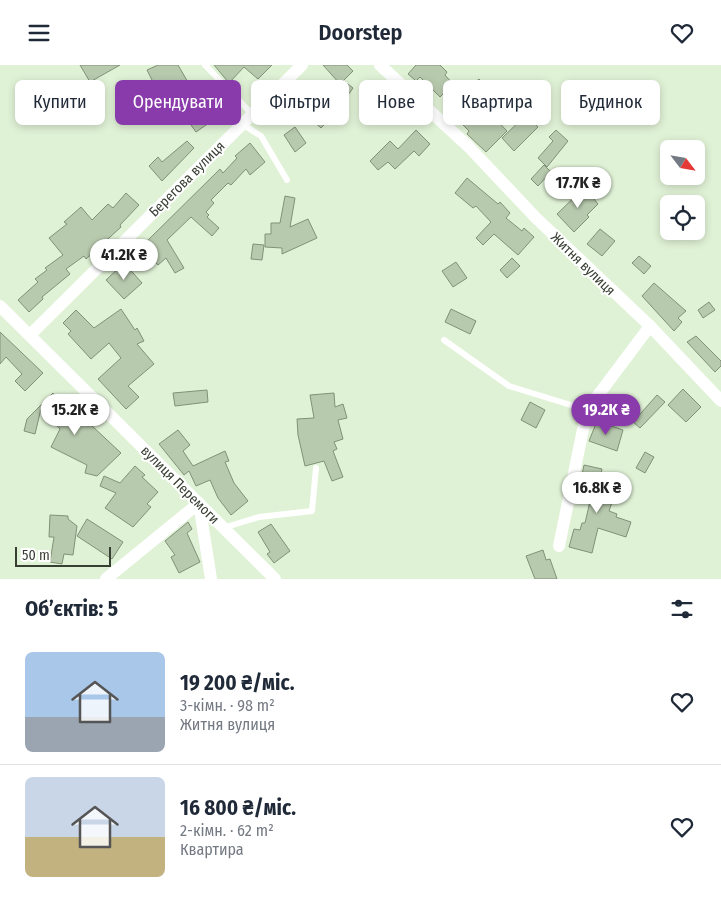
<!DOCTYPE html>
<html lang="uk">
<meta charset="utf-8">
<style>
:root{--surface:#fff;--page:#f6f6f7;--text:#1f2937;--muted:#747a83;--line:#e0e1e3;--accent:#893bab}
body{margin:0;font-family:"Fira Sans Condensed",sans-serif;background:var(--page);color:var(--text);height:100vh;display:flex;flex-direction:column;font-size:19px;white-space:nowrap}
*{box-sizing:border-box;margin:0}
p{font-size:16px;color:var(--muted)}
.icon{flex:none;width:28px;height:28px;fill:none;stroke:currentColor;stroke-width:2;stroke-linecap:round;stroke-linejoin:round}
.map{position:relative;height:514px;overflow:hidden}
.panel{display:flex;flex-direction:column;background:var(--surface);flex:1}
.panel>*{flex:none}
.guide{position:absolute;left:15px;top:15px;width:691px;height:45px;display:flex;gap:10px}
.needle{width:32px;rotate:121deg}
.tools{position:absolute;left:660px;top:75px;display:grid;gap:10px}
.tools a{display:grid;place-items:center;width:45px;height:45px;border-radius:8px;background:var(--surface);box-shadow:0 2px 8px #0003;font-size:25px}
.scale{position:absolute;left:15px;bottom:12px;width:96px;box-sizing:border-box;padding-left:5px;border:2px solid #373e32;border-top:0;font-size:14px;line-height:18px;white-space:nowrap;color:#373e32;-webkit-text-stroke:4px #fff;paint-order:stroke}
.price{position:absolute;translate:-50% -42px;padding:0 11px;border-radius:18px;background:#fff;color:#222;font-size:16px;line-height:32px;filter:drop-shadow(0 1px 2px #0008)}
.price::after{content:'';position:absolute;left:50%;top:30px;width:15px;height:11px;margin-left:-8px;background:inherit;clip-path:polygon(0 0,100% 0,50% 100%)}
.price.active{background:var(--accent);color:#fff}
ul{padding:0;list-style:none}
li{display:flex;align-items:center;gap:15px;height:125px;padding:0 25px}
li+li{border-top:1px solid var(--line)}
li span{display:grid;place-items:center;flex:none;width:140px;height:100px;border-radius:8px;color:#555}
li>.icon{margin-inline-start:auto}
span .icon{width:60px;height:60px;fill:#fffc;stroke-width:1}
li b{font-size:21px}
h2{display:flex;justify-content:space-between;align-items:center;height:60px;padding:0 25px;font-size:21px}
.pill{padding:0 18px;border-radius:8px;background:var(--surface);box-shadow:0 2px 8px #0003;font-size:18px;line-height:45px}
.pill.active{background:var(--accent);color:#fff}
header{display:flex;justify-content:space-between;align-items:center;height:65px;padding:0 25px;background:var(--surface);font-size:22px;font-weight:600}
.map>svg:first-child{display:block}
</style>
<header><svg class="icon" aria-label="menu" viewBox="0 0 24 24"><path d="M4 6h16M4 12h16M4 18h16"/></svg>Doorstep<svg class="icon" aria-label="heart" viewBox="0 0 24 24"><path d="M12 20l-8-8c-3-5 5-10 8-4 3-6 11-1 8 4z"/></svg></header>
<div class="map">
<svg width="721" height="514" viewBox="0 0 721 514">
<rect width="100%" height="100%" fill="#e0f2d6"/>
<g fill="#b8caae" stroke="#819177">
<path d="M 80,0 L 120,0 L 90,17 Z"/>
<path d="M 158,0 L 178,0 L 196,31 L 216,18 L 222,25 L 220,27 L 225,35 L 220,39 L 222,43 L 216,47 L 219,51 L 196,67 L 178,42 L 168,47 L 158,27 L 155,29 L 150,19 L 153,17 L 147,5 Z"/>
<path d="M 214,0 L 272,0 L 258,14 L 244,2 L 229,18 Z"/>
<path d="M 323,0 L 347,0 L 353,6 L 340,19 Z"/>
<path d="M 416,0 L 440,0 L 447,7 L 445,10 L 453,19 L 440,32 L 420,12 L 416,16 L 408,9 Z"/>
<path d="M 479,14 L 492,29 L 481,39 L 507,66 L 486,87 L 467,69 L 469,66 L 452,49 L 475,26 L 471,21 Z"/>
<path d="M 344,16 L 353,23 L 337,46 L 321,63 L 293,38 L 295,36 L 293,34 L 302,25 L 322,45 Z"/>
<path d="M 526,50 L 538,62 L 514,86 L 502,73 Z"/>
<path d="M 295,62 L 306,78 L 295,87 L 284,70 Z"/>
<path d="M 416,65 L 430,79 L 419,91 L 414,86 L 395,104 L 388,97 L 378,105 L 370,96 L 390,76 L 398,84 Z"/>
<path d="M 556,65 L 568,76 L 547,102 L 538,93 L 553,76 L 549,72 Z"/>
<path d="M 187,76 L 194,83 L 162,116 L 149,101 L 158,92 L 162,97 Z"/>
<path d="M 250,78 L 265,97 L 250,110 L 246,104 L 231,120 L 228,118 L 211,135 L 214,138 L 206,147 L 209,150 L 207,152 L 219,163 L 212,171 L 191,152 L 167,175 L 184,203 L 175,208 L 166,193 L 158,200 L 140,183 L 220,104 L 223,108 L 237,93 L 235,91 Z"/>
<path d="M 544,100 L 551,107 L 538,121 L 531,114 Z"/>
<path d="M 467,113 L 498,139 L 500,137 L 510,148 L 506,153 L 522,166 L 524,163 L 534,172 L 518,190 L 494,169 L 483,180 L 476,173 L 491,157 L 476,141 L 473,143 L 455,128 Z"/>
<path d="M 586,121 L 596,132 L 594,134 L 598,139 L 587,150 L 589,152 L 574,167 L 557,149 Z"/>
<path d="M 126,128 L 139,140 L 120,160 L 121,162 L 86,194 L 84,191 L 66,204 L 70,209 L 42,232 L 43,234 L 29,247 L 18,235 L 38,217 L 35,214 L 47,205 L 45,203 L 63,190 L 49,173 L 67,159 L 64,157 L 81,142 L 92,155 L 108,139 L 113,143 Z"/>
<path d="M 285,131 L 295,133 L 290,162 L 308,154 L 317,173 L 282,189 L 282,183 L 265,182 L 265,169 L 271,169 L 271,158 L 280,158 Z"/>
<path d="M 600,164 L 615,176 L 602,191 L 587,179 Z"/>
<path d="M 253,179 L 264,180 L 262,195 L 251,194 Z"/>
<path d="M 639,191 L 651,201 L 644,209 L 632,198 Z"/>
<path d="M 512,193 L 520,201 L 507,213 L 500,205 Z"/>
<path d="M 456,197 L 467,213 L 453,222 L 442,206 Z"/>
<path d="M 124,198 L 142,218 L 124,234 L 106,215 Z"/>
<path d="M 654,218 L 686,246 L 678,253 L 682,257 L 674,266 L 642,231 Z"/>
<path d="M 709,237 L 715,245 L 703,253 L 698,245 Z"/>
<path d="M 121,244 L 135,265 L 137,263 L 144,276 L 137,279 L 154,299 L 128,321 L 139,332 L 126,344 L 98,314 L 121,293 L 109,278 L 91,294 L 68,269 L 71,266 L 63,258 L 76,245 L 94,263 Z"/>
<path d="M 451,244 L 476,256 L 470,269 L 445,257 Z"/>
<path d="M 0,267 L 43,308 L 25,326 L 15,316 L 22,309 L 6,292 L 0,299 Z"/>
<path d="M 696,271 L 721,296 L 721,301 L 715,307 L 687,277 Z"/>
<path d="M 683,324 L 701,342 L 686,357 L 668,340 Z"/>
<path d="M 207,325 L 208,337 L 175,341 L 173,328 Z"/>
<path d="M 53,328 L 57,333 L 60,331 L 121,388 L 97,411 L 85,408 L 87,400 L 51,382 L 60,364 L 41,344 L 35,369 L 24,366 L 27,354 Z"/>
<path d="M 334,328 L 335,342 L 343,339 L 347,353 L 338,355 L 343,374 L 334,377 L 337,384 L 333,386 L 343,412 L 332,416 L 324,396 L 305,401 L 298,370 L 297,354 L 314,353 L 310,330 Z"/>
<path d="M 657,330 L 665,337 L 640,363 L 633,357 Z"/>
<path d="M 530,337 L 545,345 L 536,363 L 521,355 Z"/>
<path d="M 597,356 L 623,365 L 617,386 L 589,376 Z"/>
<path d="M 178,365 L 190,380 L 183,386 L 193,401 L 225,386 L 229,396 L 225,397 L 234,418 L 248,436 L 231,450 L 218,433 L 210,415 L 196,421 L 189,406 L 184,410 L 159,379 Z"/>
<path d="M 645,387 L 654,392 L 645,408 L 636,403 Z"/>
<path d="M 584,400 L 602,404 L 598,423 L 615,429 L 609,446 L 617,449 L 616,452 L 631,457 L 626,472 L 598,463 L 592,488 L 569,482 L 574,464 L 580,465 L 582,458 L 585,458 L 591,432 L 586,431 L 589,416 L 581,415 Z"/>
<path d="M 135,401 L 145,410 L 142,412 L 158,427 L 147,439 L 151,442 L 133,462 L 105,443 L 116,428 L 100,421 L 104,411 L 120,418 Z"/>
<path d="M 50,450 L 68,451 L 68,454 L 77,461 L 73,490 L 64,489 L 62,499 L 50,497 L 54,472 L 49,472 Z"/>
<path d="M 87,454 L 123,477 L 112,494 L 77,471 Z"/>
<path d="M 188,457 L 192,464 L 187,468 L 200,497 L 179,508 L 171,492 L 175,490 L 165,476 Z"/>
<path d="M 271,459 L 290,486 L 274,498 L 267,489 L 270,487 L 258,467 Z"/>
<path d="M 543,485 L 546,495 L 550,494 L 557,514 L 535,514 L 526,491 Z"/>
</g>
<g fill="none" stroke-linecap="round" stroke-linejoin="round">
<g stroke="#fff" stroke-width="6">
<path d="M 205,0 L 252,49"/>
<path d="M 242,59 L 261,71 L 287,115"/>
<path d="M 444,275 L 509,321 L 587,345"/>
<path d="M 223,463 L 259,452 L 312,446 L 316,403"/>
</g>
<g stroke="#fff" stroke-width="12">
<path d="M 380,0 L 468,81 L 536,153 L 650,261 L 721,336"/>
<path d="M 0,241 L 275,514"/>
<path d="M 30,270 L 302,0"/>
<path d="M 199,438 L 211,514"/>
<path d="M 559,481 L 587,345 L 650,261"/>
<path d="M 106,514 L 199,438"/>
</g>
</g>
<g text-anchor="middle" dominant-baseline="central" stroke-width="4" stroke-linejoin="round" paint-order="stroke">
<g font-size="14" fill="#373e32" stroke="#fff">
<text transform="translate(187 114) rotate(-45)">Берегова вулиця</text>
<text transform="translate(583 199) rotate(44)">Житня вулиця</text>
<text transform="translate(180 420) rotate(45)">вулиця Перемоги</text>
</g>
</g>
</svg>
<div class="tools">
<a><svg class="needle" viewBox="-14 -14 28 28"><path d="M0-13l5 13h-10z" fill="#e53935"/><path d="M0 13l5-13h-10z" fill="#747a83"/></svg></a>
<a><svg class="icon" aria-label="locate" viewBox="0 0 24 24"><circle cx="12" cy="12" r="6"/><path d="M12 2v4M12 18v4M2 12h4M18 12h4"/></svg></a>
</div>
<div class="scale">50 m</div>
<b class="price" style="left:578px;top:144px">17.7K ₴</b>
<b class="price" style="left:124px;top:216px">41.2K ₴</b>
<b class="price" style="left:75px;top:371px">15.2K ₴</b>
<b class="price active" style="left:606px;top:371px">19.2K ₴</b>
<b class="price" style="left:597px;top:449px">16.8K ₴</b>
<div class="guide">
<a class="pill">Купити</a>
<a class="pill active">Орендувати</a>
<a class="pill">Фільтри</a>
<a class="pill">Нове</a>
<a class="pill">Квартира</a>
<a class="pill">Будинок</a>
</div>
</div>
<section class="panel">
<h2>Об’єктів: 5<svg class="icon" aria-label="filters" viewBox="0 0 24 24"><path d="M4 7h16M4 17h16"/><circle cx="9" cy="7" r="2"/><circle cx="15" cy="17" r="2"/></svg></h2>
<ul>
<li><span style="background:linear-gradient(#a9c7e8 65%,#9aa5b1 0)"><svg class="icon" aria-label="home" viewBox="0 0 24 24"><path d="M3 11l9-7 9 7M6 9v11h12V9"/></svg></span><div><b>19 200 ₴/міс.</b><p>3-кімн. · 98 m²</p><p>Житня вулиця</p></div><svg class="icon" aria-label="heart" viewBox="0 0 24 24"><path d="M12 20l-8-8c-3-5 5-10 8-4 3-6 11-1 8 4z"/></svg></li>
<li><span style="background:linear-gradient(#c9d6e8 60%,#c2b280 0)"><svg class="icon" aria-label="home" viewBox="0 0 24 24"><path d="M3 11l9-7 9 7M6 9v11h12V9"/></svg></span><div><b>16 800 ₴/міс.</b><p>2-кімн. · 62 m²</p><p>Квартира</p></div><svg class="icon" aria-label="heart" viewBox="0 0 24 24"><path d="M12 20l-8-8c-3-5 5-10 8-4 3-6 11-1 8 4z"/></svg></li>
</ul>
</section>
